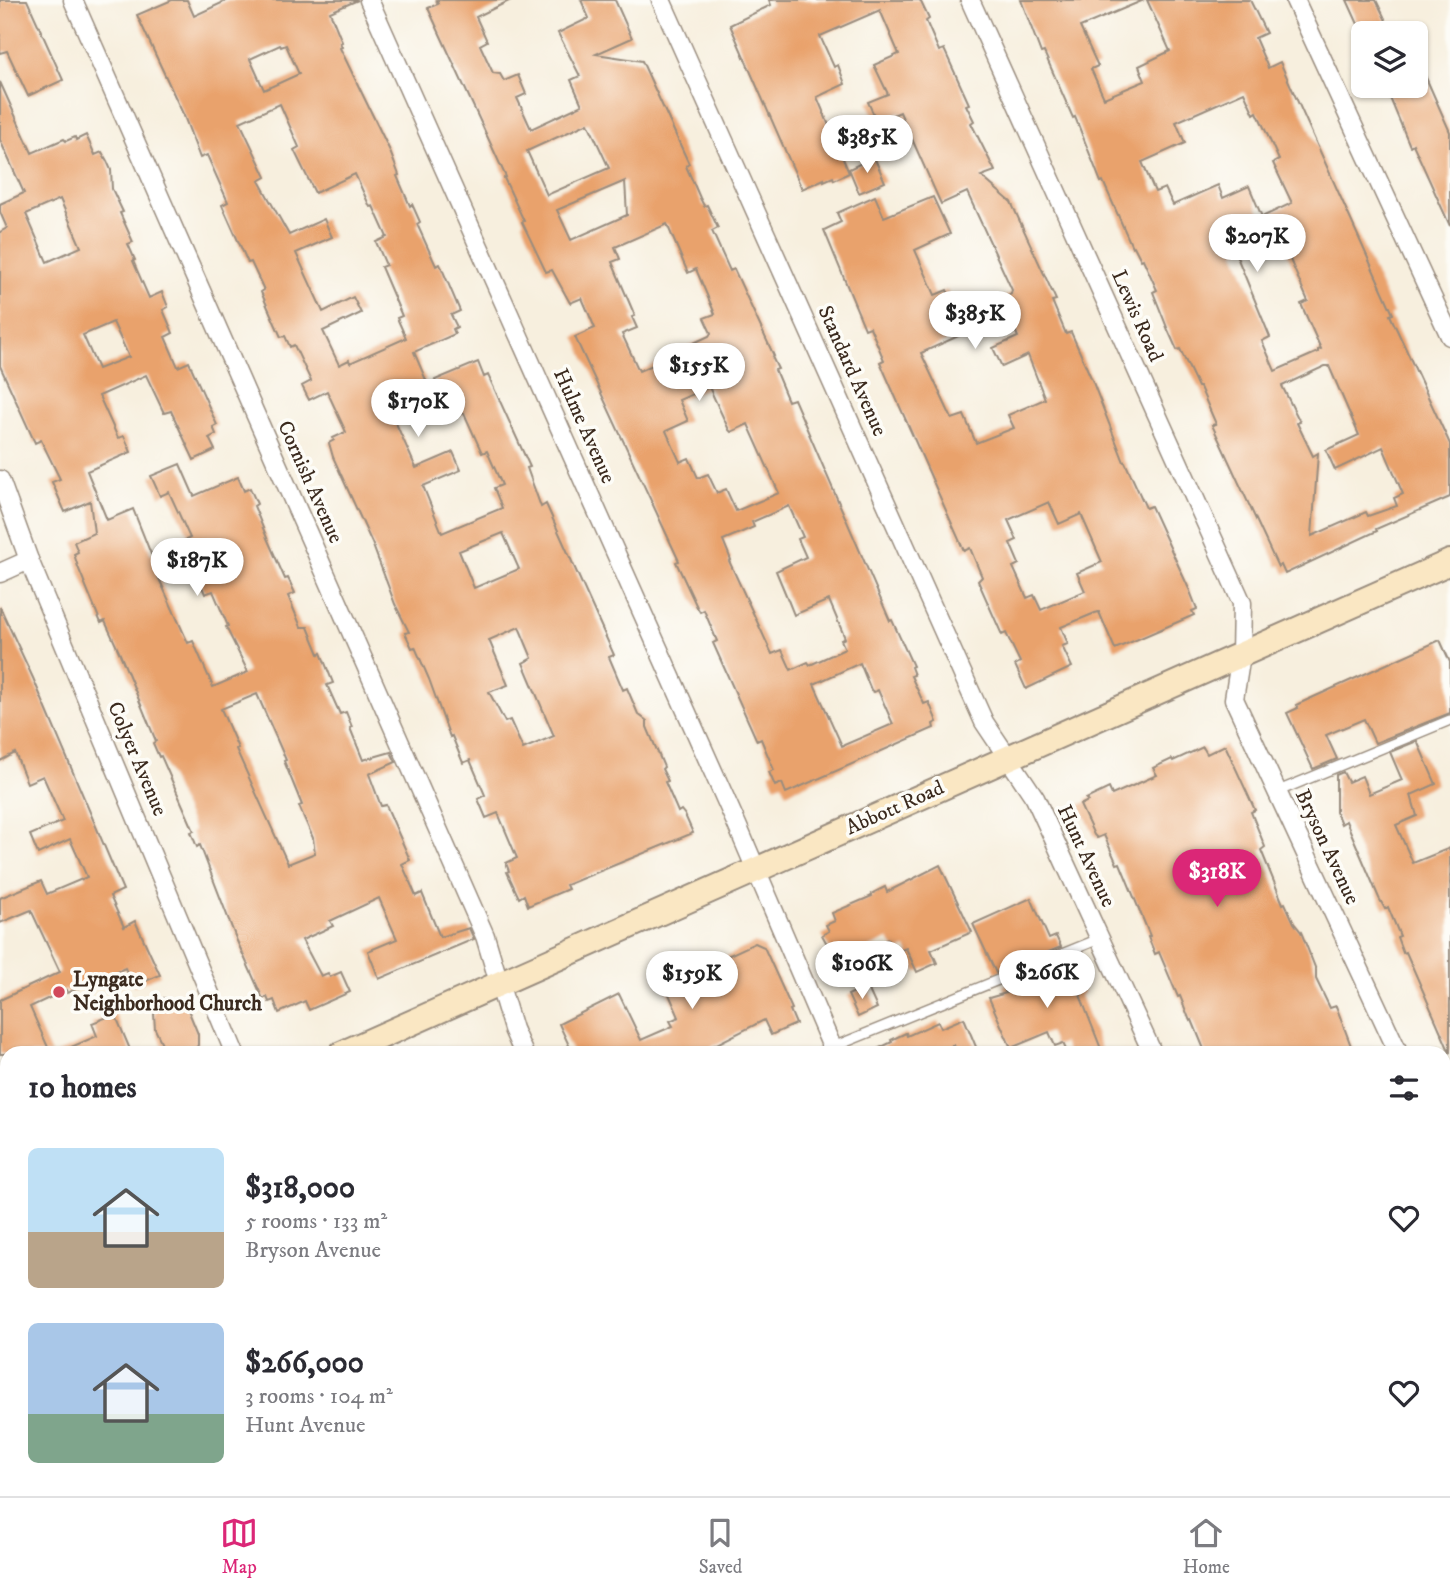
<!DOCTYPE html>
<meta charset="utf-8">
<style>
:root{--surface:#fff;--page:#f2f2f3;--text:#2b2b33;--muted:#7c7c81;--line:#e1e1e2;--accent:#db2777}
body{margin:0;font-family:"IM FELL DW Pica",serif;background:var(--page);color:var(--text);height:100vh;display:flex;flex-direction:column;font-size:26px;white-space:nowrap}
*{box-sizing:border-box;margin:0}
p{font-size:23px;color:var(--muted)}
.icon{flex:none;width:38px;height:38px;fill:none;stroke:currentColor;stroke-width:2;stroke-linecap:round;stroke-linejoin:round}
.map{position:relative;flex:1;overflow:hidden}
.panel{position:absolute;left:0px;top:1046px;width:1451px;height:450px;display:flex;flex-direction:column;background:var(--surface);border-radius:21px 21px 0 0;box-shadow:0 2px 5px #0004}
.panel>*{flex:none}
.buttons{position:absolute;left:1351px;top:21px;display:grid;gap:14px}
.buttons a{display:grid;place-items:center;width:77px;height:77px;border-radius:10px;background:var(--surface);box-shadow:0 2px 5px #0004;font-size:35px}
.price{position:absolute;translate:-50% -60px;padding:0 16px;border-radius:24px;background:#fff;color:#222;font-size:23px;line-height:46px;filter:drop-shadow(0 2px 4px #0008)}
.price::after{content:'';position:absolute;left:50%;top:42px;width:21px;height:16px;margin-left:-10px;background:inherit;clip-path:polygon(0 0,100% 0,50% 100%)}
.price.active{background:var(--accent);color:#fff}
ul{padding:0;list-style:none}
li{display:flex;align-items:center;gap:21px;height:175px;padding:0 28px}
li span{display:grid;place-items:center;flex:none;width:196px;height:140px;border-radius:10px;color:#555}
li>.icon{margin-inline-start:auto}
span .icon{width:84px;height:84px;fill:#fffc;stroke-width:1}
li b{font-size:30px}
h2{display:flex;justify-content:space-between;align-items:center;height:84px;padding:0 28px;font-size:30px}
.dock{display:flex;justify-content:space-around;align-items:center;height:98px;border-top:2px solid var(--line);background:var(--surface);font-size:19px;color:var(--muted)}
.dock a{display:grid;justify-items:center;gap:4px}
.dock .active{color:var(--accent)}
.map>svg:first-child{display:block}
</style>
<div class="map">
<svg width="1450" height="1496" viewBox="0 0 1450 1496">
<rect width="100%" height="100%" fill="#fdfcf7"/>
<filter id="ink" filterUnits="userSpaceOnUse"><feTurbulence type="fractalNoise" baseFrequency=".0143" numOctaves="2"/><feDisplacementMap in="SourceGraphic" scale="14" xChannelSelector="R" yChannelSelector="G"/><feConvolveMatrix kernelMatrix="1 2 1 2 8 2 1 2 1" color-interpolation-filters="sRGB"/></filter>
<filter id="wash" filterUnits="userSpaceOnUse"><feTurbulence type="fractalNoise" baseFrequency=".00686" numOctaves="4" result="noise"/><feDisplacementMap in="SourceGraphic" scale="28" xChannelSelector="R" yChannelSelector="G"/><feGaussianBlur stdDeviation="1.57" result="paint"/><feColorMatrix in="noise" values="0 0 0 0 0 0 0 0 0 0 0 0 0 0 0 0 0 1.4 0 .05"/><feComposite in="paint" operator="in"/></filter>
<g filter="url(#wash)">
<rect width="100%" height="100%" fill="#f7efde"/>
<g id="blocks">
<g fill="#e9a26c" fill-rule="evenodd">
<path d="M 0,0 L 27,0 L 63,80 L 28,96 L 7,51 L 0,53 Z"/>
<path d="M 172,0 L 187,0 L 194,16 L 228,0 L 358,0 L 330,12 L 342,42 L 340,43 L 342,47 L 340,48 L 389,149 L 399,175 L 397,176 L 410,206 L 412,204 L 420,222 L 417,224 L 436,266 L 440,264 L 460,311 L 451,315 L 457,327 L 453,329 L 455,334 L 414,352 L 426,380 L 398,394 L 405,408 L 398,411 L 400,416 L 394,419 L 416,468 L 453,452 L 461,470 L 423,486 L 442,533 L 502,508 L 494,488 L 502,485 L 487,451 L 482,453 L 464,413 L 451,418 L 435,380 L 478,362 L 484,377 L 488,375 L 530,467 L 527,468 L 541,507 L 546,504 L 614,655 L 609,657 L 623,690 L 627,688 L 638,714 L 647,721 L 647,727 L 664,767 L 662,769 L 668,781 L 665,782 L 678,812 L 681,810 L 685,815 L 693,833 L 566,885 L 568,889 L 528,906 L 524,895 L 519,898 L 507,872 L 509,871 L 506,863 L 517,858 L 498,813 L 486,818 L 478,799 L 485,795 L 470,760 L 463,763 L 452,736 L 450,737 L 429,679 L 415,647 L 412,648 L 405,633 L 409,632 L 395,604 L 372,543 L 333,457 L 329,443 L 334,440 L 333,438 L 346,432 L 327,391 L 309,400 L 302,386 L 311,381 L 294,345 L 290,347 L 285,336 L 281,337 L 261,292 L 264,290 L 251,262 L 248,263 L 222,205 L 228,202 L 207,155 L 200,158 L 184,116 L 137,15 ZM 280,45 L 281,47 L 286,45 L 299,74 L 264,90 L 250,59 ZM 280,104 L 299,147 L 294,150 L 315,193 L 355,174 L 370,207 L 373,206 L 387,237 L 376,242 L 386,265 L 381,267 L 402,316 L 397,318 L 406,338 L 350,363 L 349,360 L 339,365 L 323,331 L 361,313 L 353,297 L 323,312 L 296,253 L 332,237 L 324,219 L 289,235 L 259,181 L 266,177 L 240,122 ZM 503,533 L 519,569 L 474,588 L 459,551 ZM 519,627 L 532,658 L 523,663 L 554,736 L 523,749 L 510,720 L 505,722 L 489,692 L 508,685 L 489,640 Z"/>
<path d="M 436,0 L 511,0 L 476,17 L 487,41 L 480,45 L 493,73 L 500,74 L 504,81 L 518,75 L 526,94 L 517,98 L 531,129 L 582,105 L 571,80 L 580,76 L 558,33 L 589,18 L 581,0 L 615,0 L 632,38 L 596,54 L 642,61 L 689,164 L 686,166 L 700,198 L 704,206 L 707,205 L 718,228 L 712,231 L 730,271 L 734,269 L 755,315 L 774,356 L 772,357 L 778,369 L 775,370 L 788,401 L 794,399 L 890,621 L 892,620 L 913,666 L 911,667 L 914,675 L 911,676 L 924,704 L 929,702 L 937,722 L 933,724 L 934,728 L 786,793 L 782,783 L 775,786 L 769,772 L 774,770 L 761,739 L 757,741 L 713,643 L 717,641 L 704,610 L 700,612 L 697,607 L 676,562 L 679,561 L 575,337 L 595,328 L 582,298 L 570,303 L 552,270 L 546,272 L 522,222 L 524,221 L 504,178 L 506,177 L 428,8 L 438,4 ZM 588,123 L 609,168 L 547,195 L 527,151 ZM 625,181 L 627,215 L 571,240 L 557,210 ZM 667,224 L 688,273 L 696,269 L 715,314 L 704,318 L 711,333 L 709,336 L 683,348 L 693,372 L 664,385 L 655,364 L 639,371 L 622,334 L 637,328 L 632,317 L 635,316 L 612,262 L 620,259 L 615,247 ZM 709,387 L 729,430 L 731,432 L 748,424 L 779,493 L 736,511 L 726,489 L 717,493 L 708,474 L 698,478 L 689,458 L 680,462 L 666,431 L 688,421 L 679,400 ZM 789,506 L 803,537 L 798,539 L 806,557 L 776,571 L 786,595 L 794,615 L 829,600 L 845,638 L 841,640 L 845,649 L 810,665 L 808,662 L 791,670 L 782,650 L 772,654 L 729,561 L 731,560 L 723,540 L 754,527 L 752,522 ZM 860,663 L 871,690 L 874,692 L 878,690 L 893,724 L 842,746 L 814,684 Z"/>
<path d="M 769,0 L 920,0 L 929,19 L 926,21 L 939,51 L 944,49 L 969,104 L 966,105 L 974,121 L 971,123 L 995,171 L 981,176 L 1011,202 L 1056,300 L 1052,301 L 1066,334 L 1071,332 L 1092,380 L 1124,462 L 1125,462 L 1146,508 L 1151,506 L 1189,589 L 1197,609 L 1192,611 L 1194,615 L 1115,649 L 1099,612 L 1095,613 L 1061,627 L 1068,644 L 1062,646 L 1072,667 L 1026,689 L 1015,665 L 1020,662 L 1006,633 L 1002,635 L 978,581 L 982,577 L 970,548 L 964,551 L 880,362 L 884,360 L 870,327 L 865,329 L 824,230 L 841,222 L 837,213 L 875,196 L 884,217 L 933,197 L 950,234 L 915,250 L 935,295 L 947,290 L 965,333 L 921,353 L 952,419 L 964,415 L 976,443 L 1014,428 L 1008,415 L 1045,399 L 1028,355 L 1002,367 L 993,348 L 1018,337 L 1002,298 L 1011,294 L 1012,290 L 967,192 L 941,204 L 900,112 L 877,122 L 868,102 L 888,94 L 874,65 L 899,54 L 880,10 L 820,36 L 834,67 L 838,65 L 845,84 L 817,97 L 849,173 L 834,180 L 833,177 L 824,181 L 824,179 L 802,189 L 730,25 L 771,5 ZM 1049,502 L 1059,524 L 1081,514 L 1102,562 L 1077,573 L 1085,591 L 1041,610 L 1034,595 L 1027,598 L 1013,567 L 1019,564 L 1010,543 L 1017,540 L 1008,520 Z"/>
<path d="M 1021,0 L 1144,0 L 1080,27 L 1098,66 L 1091,69 L 1104,98 L 1145,81 L 1139,66 L 1170,51 L 1147,0 L 1250,0 L 1266,33 L 1255,38 L 1268,68 L 1280,62 L 1393,314 L 1390,315 L 1450,444 L 1450,497 L 1376,529 L 1377,531 L 1285,574 L 1281,565 L 1278,567 L 1212,425 L 1216,424 L 1200,387 L 1198,387 L 1180,349 L 1177,350 L 1168,330 L 1153,292 L 1157,290 L 1143,259 L 1141,260 L 1134,246 L 1132,247 L 1103,181 L 1101,182 L 1075,117 L 1073,118 L 1044,52 L 1041,53 ZM 1244,92 L 1254,114 L 1257,112 L 1279,160 L 1273,163 L 1292,203 L 1262,217 L 1249,186 L 1223,198 L 1218,185 L 1173,205 L 1165,188 L 1155,192 L 1142,162 L 1185,143 L 1176,122 ZM 1278,232 L 1308,301 L 1301,304 L 1321,349 L 1318,350 L 1318,352 L 1275,371 L 1262,341 L 1270,337 L 1235,252 ZM 1325,366 L 1329,366 L 1359,435 L 1326,450 L 1335,470 L 1383,447 L 1403,494 L 1394,498 L 1397,506 L 1368,516 L 1366,512 L 1312,536 L 1318,453 L 1313,456 L 1297,423 L 1300,422 L 1282,386 Z"/>
<path d="M 1347,0 L 1376,0 L 1392,33 L 1362,33 Z"/>
<path d="M 1416,55 L 1450,132 L 1450,226 L 1413,144 L 1410,146 L 1385,86 L 1416,86 Z"/>
<path d="M 0,82 L 32,153 L 64,139 L 66,141 L 75,137 L 76,140 L 86,135 L 95,155 L 102,152 L 107,161 L 111,170 L 112,189 L 123,212 L 120,213 L 133,242 L 128,244 L 135,260 L 133,261 L 149,298 L 162,292 L 168,307 L 163,310 L 173,333 L 165,337 L 178,367 L 189,362 L 217,425 L 213,427 L 216,434 L 209,438 L 215,450 L 194,460 L 171,411 L 164,413 L 146,375 L 99,396 L 118,438 L 124,436 L 131,452 L 87,471 L 107,520 L 133,509 L 151,554 L 153,553 L 154,555 L 190,538 L 169,492 L 160,496 L 151,476 L 180,464 L 194,496 L 238,477 L 244,491 L 250,488 L 257,504 L 254,506 L 267,538 L 285,579 L 288,578 L 295,593 L 288,596 L 301,627 L 308,627 L 319,654 L 321,653 L 333,683 L 327,685 L 340,714 L 346,712 L 352,727 L 350,728 L 363,760 L 391,752 L 396,762 L 369,774 L 381,806 L 386,805 L 410,860 L 402,864 L 416,896 L 422,893 L 440,937 L 469,928 L 474,939 L 379,979 L 368,951 L 397,939 L 379,898 L 330,921 L 333,926 L 302,940 L 321,976 L 328,973 L 330,977 L 341,972 L 350,992 L 309,1010 L 305,1001 L 279,1013 L 274,1000 L 269,1002 L 267,997 L 263,999 L 237,941 L 200,845 L 197,847 L 191,832 L 194,831 L 161,756 L 159,757 L 153,743 L 156,741 L 120,654 L 105,621 L 101,623 L 78,567 L 74,554 L 78,552 L 74,542 L 94,533 L 90,501 L 65,512 L 52,482 L 60,479 L 41,440 L 35,443 L 0,366 L 0,232 L 7,228 L 0,212 L 0,204 L 24,193 L 0,140 ZM 60,199 L 81,247 L 47,262 L 26,214 ZM 113,322 L 129,357 L 98,369 L 83,335 ZM 190,558 L 205,594 L 213,591 L 228,626 L 226,627 L 248,672 L 213,687 L 193,641 L 188,643 L 156,572 ZM 257,694 L 286,760 L 284,761 L 302,805 L 299,806 L 313,838 L 315,853 L 288,864 L 236,749 L 238,748 L 221,709 Z"/>
<path d="M 874,157 L 885,182 L 859,193 L 849,169 Z"/>
<path d="M 0,607 L 33,678 L 123,890 L 110,896 L 124,927 L 135,921 L 160,975 L 134,986 L 125,968 L 67,993 L 66,990 L 30,1007 L 51,1054 L 0,1054 L 0,1000 L 60,972 L 31,910 L 0,923 L 0,898 L 41,881 L 47,894 L 87,877 L 70,839 L 38,854 L 30,835 L 63,821 L 43,776 L 27,783 L 15,753 L 0,761 Z"/>
<path d="M 1440,640 L 1450,662 L 1450,713 L 1375,743 L 1364,719 L 1326,735 L 1337,759 L 1313,769 L 1287,713 L 1298,708 L 1296,705 Z"/>
<path d="M 1417,741 L 1436,784 L 1411,795 L 1417,816 L 1396,825 L 1413,863 L 1450,848 L 1450,1053 L 1406,952 L 1403,953 L 1397,937 L 1400,936 L 1388,907 L 1385,909 L 1379,898 L 1346,821 L 1341,824 L 1336,812 L 1336,775 L 1343,772 L 1348,782 L 1362,776 L 1369,794 L 1402,780 L 1390,752 Z"/>
<path d="M 1225,745 L 1255,810 L 1251,812 L 1265,847 L 1261,850 L 1283,904 L 1285,903 L 1294,923 L 1301,932 L 1316,970 L 1316,979 L 1330,1008 L 1336,1006 L 1354,1054 L 1206,1054 L 1192,1020 L 1190,1021 L 1180,996 L 1178,997 L 1159,952 L 1155,954 L 1148,937 L 1150,936 L 1120,863 L 1117,864 L 1104,835 L 1097,838 L 1094,835 L 1080,805 L 1088,801 L 1086,799 L 1109,788 L 1112,795 L 1157,775 L 1153,768 L 1172,759 L 1173,761 L 1203,747 L 1207,754 Z"/>
<path d="M 940,865 L 972,932 L 931,950 L 937,963 L 917,972 L 906,948 L 897,952 L 888,939 L 837,962 L 822,935 L 829,931 L 826,925 L 835,921 L 832,913 L 872,896 L 871,894 L 885,887 L 887,892 Z"/>
<path d="M 1031,898 L 1049,939 L 1056,936 L 1061,947 L 996,973 L 973,924 Z"/>
<path d="M 755,943 L 764,947 L 792,1009 L 790,1010 L 796,1024 L 771,1035 L 764,1020 L 697,1054 L 573,1054 L 559,1024 L 619,994 L 641,1040 L 673,1026 L 670,1021 L 679,1017 L 665,985 Z"/>
<path d="M 1068,959 L 1079,978 L 1083,993 L 1080,995 L 1103,1054 L 1068,1054 L 1063,1043 L 1055,1046 L 1049,1032 L 1011,1048 L 989,998 L 1006,993 L 1003,986 Z"/>
<path d="M 867,986 L 877,1008 L 858,1017 L 848,995 Z"/>
<path d="M 164,998 L 182,1003 L 189,1012 L 198,1034 L 198,1045 L 193,1054 L 169,1054 L 164,1048 L 155,1029 L 154,1014 Z"/>
<path d="M 115,1014 L 132,1054 L 55,1054 L 97,1036 L 92,1023 Z"/>
<path d="M 964,1018 L 979,1054 L 957,1054 L 954,1045 L 935,1054 L 867,1054 L 892,1042 L 891,1040 L 906,1033 L 907,1036 L 938,1022 L 941,1028 Z"/>
</g>
</g>
</g>
<g filter="url(#ink)">
<use href="#blocks" fill-opacity="0" stroke="#998c7e" stroke-width="2"/>
<g fill="none" stroke-linecap="round" stroke-linejoin="round">
<defs>
<g id="lane">
<path d="M 1276,792 L 1450,720"/>
<path d="M 816,1054 L 1099,939"/>
<path d="M 0,1393 L 7,1390"/>
</g>
<g id="street">
<path d="M 73,0 L 485,936 L 513,1029 L 524,1054"/>
<path d="M 369,0 L 737,825 L 835,1054"/>
<path d="M 661,0 L 984,722 L 1035,798 L 1153,1054"/>
<path d="M 970,0 L 1242,603 L 1241,655 L 1234,699 L 1399,1054"/>
<path d="M 1295,0 L 1450,336"/>
<path d="M 0,480 L 29,560 L 235,1054"/>
<path d="M 0,573 L 29,560"/>
<path d="M 1444,1149 L 1450,1162"/>
<path d="M 0,1295 L 7,1311"/>
<path d="M 88,1489 L 91,1496"/>
<path d="M 407,1489 L 410,1496"/>
<path d="M 727,1489 L 730,1496"/>
<path d="M 1039,1489 L 1043,1496"/>
<path d="M 1358,1489 L 1361,1496"/>
</g>
<g id="secondary">
<path d="M 341,1054 L 1450,562"/>
<path d="M 0,1204 L 7,1201"/>
</g>
</defs>
<use href="#lane" stroke="#998c7e" stroke-width="12"/>
<use href="#street" stroke="#998c7e" stroke-width="21"/>
<use href="#secondary" stroke="#998c7e" stroke-width="28"/>
<use href="#lane" stroke="#fff" stroke-width="9"/>
<use href="#street" stroke="#fff" stroke-width="18"/>
<use href="#secondary" stroke="#fae7c3" stroke-width="24"/>
</g>
</g>
<circle fill="#d1495b" stroke="#fdfcf7" stroke-width="2.5" cx="59" cy="992" r="7"/>
<g text-anchor="middle" dominant-baseline="central" stroke-width="7" stroke-linejoin="round" paint-order="stroke">
<g font-size="21" fill="#3b2a1e" stroke="#fdfcf7">
<text transform="translate(1137 316) rotate(66)">Lewis Road</text>
<text transform="translate(852 371) rotate(66)">Standard Avenue</text>
<text transform="translate(584 426) rotate(66)">Hulme Avenue</text>
<text transform="translate(310 482) rotate(66)">Cornish Avenue</text>
<text transform="translate(137 759) rotate(67)">Colyer Avenue</text>
<text transform="translate(895 808) rotate(-24)">Abbott Road</text>
<text transform="translate(1327 847) rotate(65)">Bryson Avenue</text>
<text transform="translate(1086 856) rotate(65)">Hunt Avenue</text>
</g>
<g font-size="21" font-weight="bold" fill="#3b2a1e" stroke="#fdfcf7" text-anchor="start">
<text x="73" y="980">Lyngate<tspan x="73" dy="24">Neighborhood Church</tspan></text>
</g>
</g>
</svg>
<div class="buttons">
<a><svg class="icon" aria-label="layers" viewBox="0 0 24 24"><path d="M12 4l9 5-9 5-9-5zM3 14l9 5 9-5"/></svg></a>
</div>
<b class="price" style="left:867px;top:175px">$385K</b>
<b class="price" style="left:1257px;top:274px">$207K</b>
<b class="price" style="left:975px;top:351px">$385K</b>
<b class="price" style="left:699px;top:403px">$155K</b>
<b class="price" style="left:418px;top:439px">$170K</b>
<b class="price" style="left:197px;top:598px">$187K</b>
<b class="price active" style="left:1217px;top:909px">$318K</b>
<b class="price" style="left:862px;top:1001px">$106K</b>
<b class="price" style="left:1047px;top:1010px">$266K</b>
<b class="price" style="left:692px;top:1011px">$159K</b>
<section class="panel">
<h2>10 homes<svg class="icon" aria-label="filters" viewBox="0 0 24 24"><path d="M4 7h16M4 17h16"/><circle cx="9" cy="7" r="2"/><circle cx="15" cy="17" r="2"/></svg></h2>
<ul>
<li><span style="background:linear-gradient(#bfe0f5 60%,#b9a48a 0)"><svg class="icon" aria-label="home" viewBox="0 0 24 24"><path d="M3 11l9-7 9 7M6 9v11h12V9"/></svg></span><div><b>$318,000</b><p>5 rooms · 133 m²</p><p>Bryson Avenue</p></div><svg class="icon" aria-label="heart" viewBox="0 0 24 24"><path d="M12 20l-8-8c-3-5 5-10 8-4 3-6 11-1 8 4z"/></svg></li>
<li><span style="background:linear-gradient(#a9c7e8 65%,#7fa58c 0)"><svg class="icon" aria-label="home" viewBox="0 0 24 24"><path d="M3 11l9-7 9 7M6 9v11h12V9"/></svg></span><div><b>$266,000</b><p>3 rooms · 104 m²</p><p>Hunt Avenue</p></div><svg class="icon" aria-label="heart" viewBox="0 0 24 24"><path d="M12 20l-8-8c-3-5 5-10 8-4 3-6 11-1 8 4z"/></svg></li>
</ul>
</section>
</div>
<nav class="dock">
<a class="active"><svg class="icon" aria-label="map" viewBox="0 0 24 24"><path d="M3 6l6-2 6 2 6-2v14l-6 2-6-2-6 2zM9 4v14M15 6v14"/></svg>Map</a>
<a><svg class="icon" aria-label="saved" viewBox="0 0 24 24"><path d="M7 4h10v16l-5-4-5 4z"/></svg>Saved</a>
<a><svg class="icon" aria-label="home" viewBox="0 0 24 24"><path d="M3 11l9-7 9 7M6 9v11h12V9"/></svg>Home</a>
</nav>
